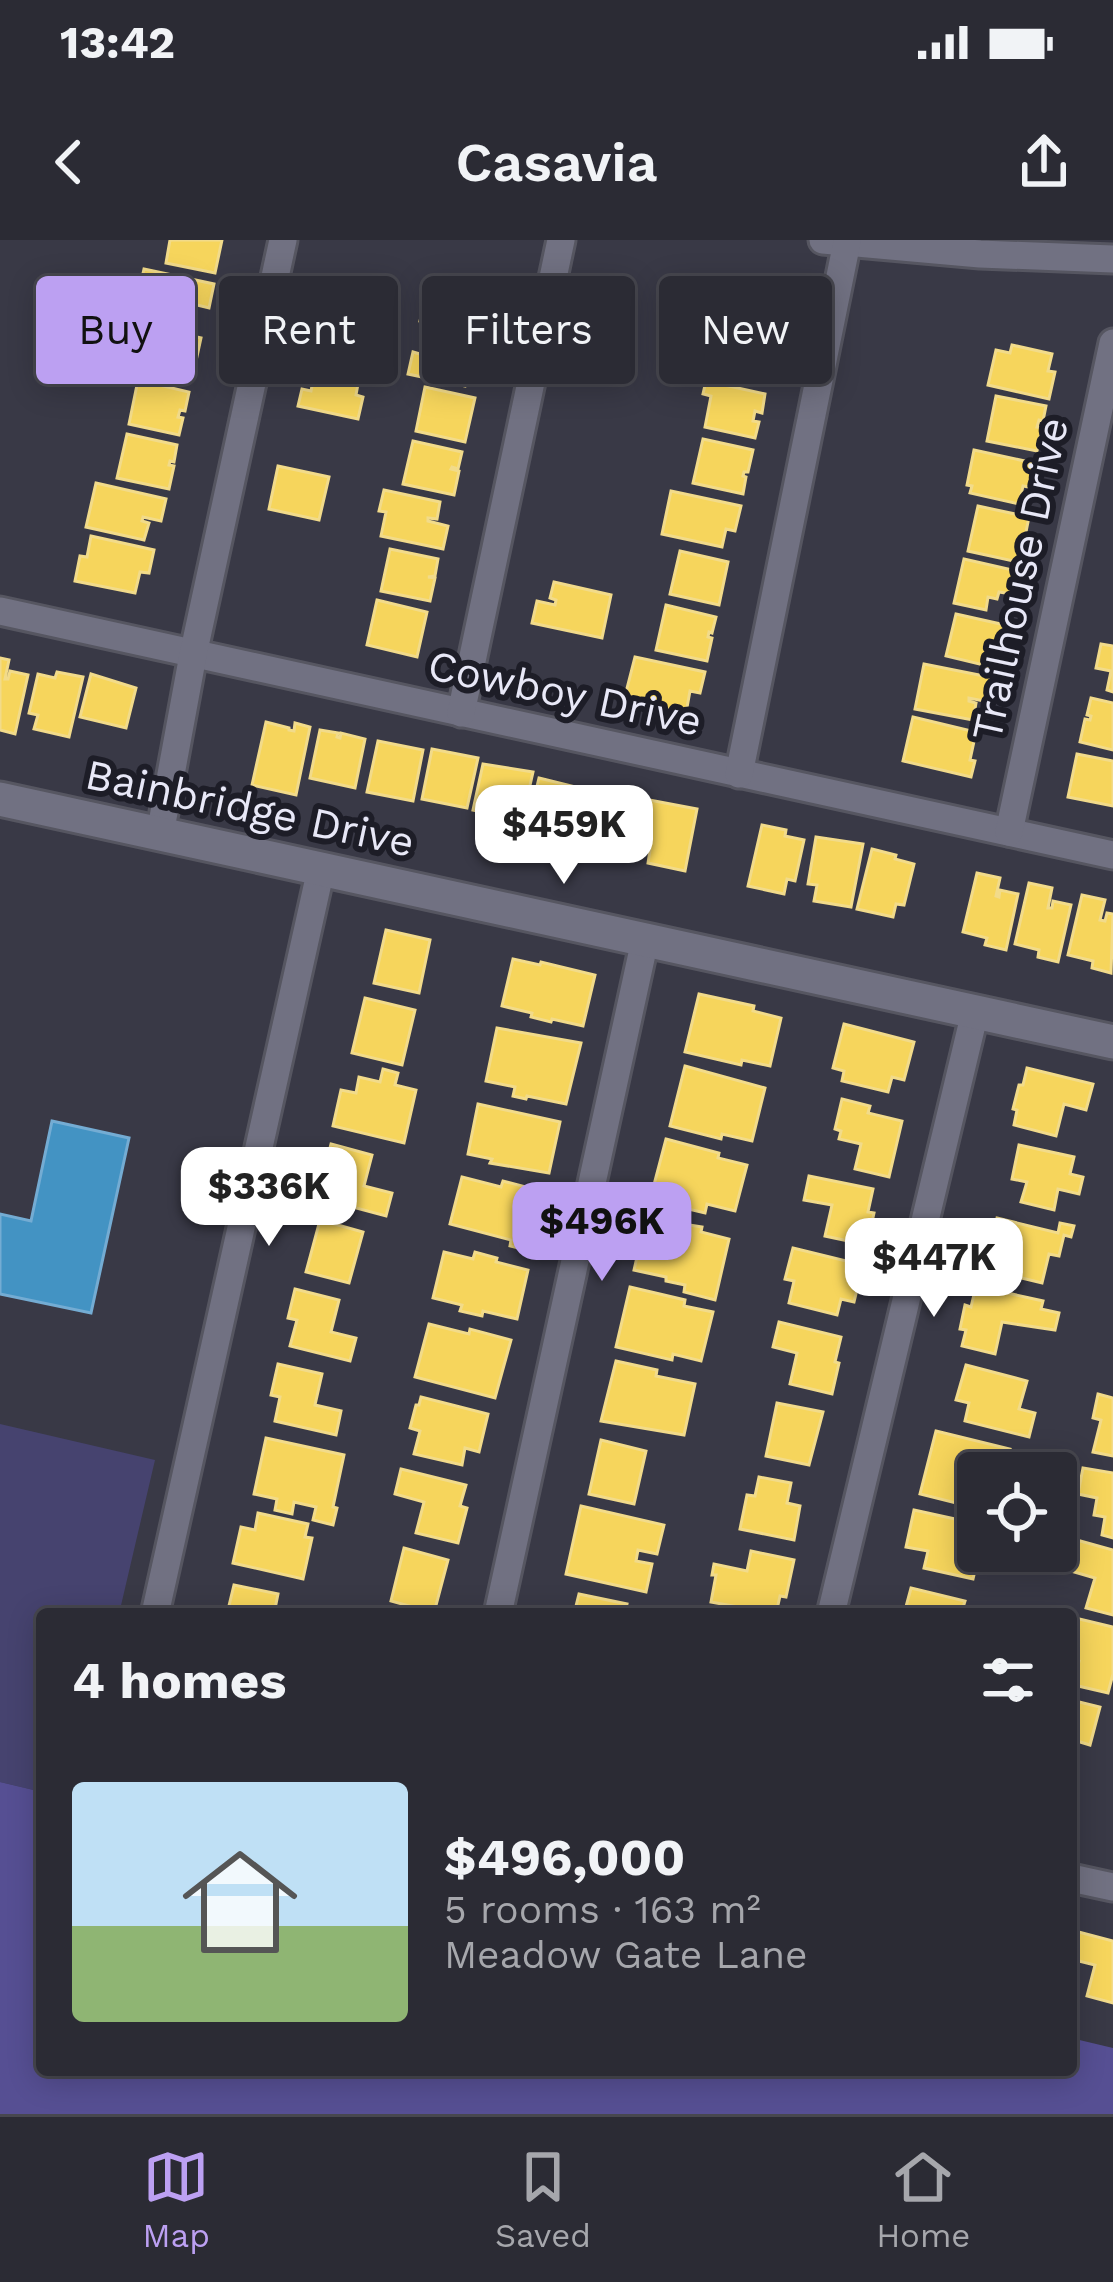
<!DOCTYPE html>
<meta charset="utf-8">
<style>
:root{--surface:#2b2b34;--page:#33333c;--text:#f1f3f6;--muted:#a6a7ac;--line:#47474f;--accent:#bca0f2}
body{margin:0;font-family:"Work Sans",sans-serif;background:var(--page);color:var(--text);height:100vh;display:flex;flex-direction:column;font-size:45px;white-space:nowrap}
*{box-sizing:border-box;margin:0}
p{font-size:39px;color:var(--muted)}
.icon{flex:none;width:66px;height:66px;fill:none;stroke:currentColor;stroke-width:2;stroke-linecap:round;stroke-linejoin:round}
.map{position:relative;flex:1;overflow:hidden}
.sheet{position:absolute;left:36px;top:1368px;width:1041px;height:468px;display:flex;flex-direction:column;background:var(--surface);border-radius:12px;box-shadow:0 6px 30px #0003,0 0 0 3px var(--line)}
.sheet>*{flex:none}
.top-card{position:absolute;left:36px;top:36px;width:1041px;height:108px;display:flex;gap:24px}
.fabs{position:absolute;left:957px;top:1212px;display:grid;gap:24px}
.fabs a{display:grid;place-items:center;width:120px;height:120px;border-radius:12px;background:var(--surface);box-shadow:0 6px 30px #0003,0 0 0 3px var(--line);font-size:60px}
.price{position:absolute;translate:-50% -102px;padding:0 27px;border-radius:24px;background:#fff;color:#222;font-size:39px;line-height:78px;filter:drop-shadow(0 3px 6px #0008)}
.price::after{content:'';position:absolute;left:50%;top:72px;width:36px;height:27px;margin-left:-18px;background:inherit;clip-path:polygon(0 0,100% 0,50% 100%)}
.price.active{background:var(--accent);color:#111}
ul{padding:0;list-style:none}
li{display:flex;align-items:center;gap:36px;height:300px;padding:0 36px}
li span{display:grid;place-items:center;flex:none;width:336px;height:240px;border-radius:12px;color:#555}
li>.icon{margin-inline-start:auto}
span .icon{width:144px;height:144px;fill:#fffc;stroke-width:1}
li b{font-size:51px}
h2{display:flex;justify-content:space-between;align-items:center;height:144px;padding:0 36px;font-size:51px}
.tag{padding:0 42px;border-radius:12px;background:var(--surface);box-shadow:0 6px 30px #0003,0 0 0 3px var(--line);font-size:42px;line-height:108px}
.tag.active{background:var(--accent);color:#111}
.status{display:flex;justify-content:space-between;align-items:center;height:84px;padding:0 60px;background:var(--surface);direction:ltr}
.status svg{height:33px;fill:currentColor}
header{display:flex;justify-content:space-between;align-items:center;height:156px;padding:0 36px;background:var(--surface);font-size:54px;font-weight:600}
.dock{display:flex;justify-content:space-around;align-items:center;height:168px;border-top:3px solid var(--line);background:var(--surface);font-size:33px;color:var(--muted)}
.dock a{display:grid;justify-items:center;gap:6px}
.dock .active{color:var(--accent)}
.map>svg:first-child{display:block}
</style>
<div class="status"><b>13:42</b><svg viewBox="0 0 49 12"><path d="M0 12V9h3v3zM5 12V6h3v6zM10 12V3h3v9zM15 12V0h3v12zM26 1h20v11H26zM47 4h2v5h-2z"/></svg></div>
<header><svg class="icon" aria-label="back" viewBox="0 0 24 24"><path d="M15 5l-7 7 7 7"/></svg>Casavia<svg class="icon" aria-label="share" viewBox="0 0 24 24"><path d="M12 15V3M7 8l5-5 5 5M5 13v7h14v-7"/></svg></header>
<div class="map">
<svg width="1113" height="1874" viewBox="0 0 1113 1874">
<rect width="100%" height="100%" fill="#393946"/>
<path fill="#46436f" d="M 0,1184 L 155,1220 L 119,1374 L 42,1374 L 42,1552 L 0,1542 Z"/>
<path fill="#564f93" d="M 0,1542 L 42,1552 L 42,1830 L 1071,1830 L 1071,1798 L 1113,1808 L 1113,1874 L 0,1874 Z"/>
<g fill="#f6d55c" stroke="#f2db8a" stroke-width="3">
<path d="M 170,0 L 222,0 L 215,33 L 166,23 Z"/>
<path d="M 144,29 L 214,44 L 209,68 L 189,63 L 189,67 L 196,69 L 192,86 L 134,73 Z"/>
<path d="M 430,36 L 499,51 L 494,75 L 475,71 L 474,73 L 481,75 L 477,93 L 420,81 Z"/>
<path d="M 719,86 L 778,99 L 772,121 L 767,120 L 766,124 L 770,125 L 766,143 L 717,132 L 723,102 L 716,100 Z"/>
<path d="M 151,87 L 201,98 L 196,121 L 188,120 L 188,122 L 193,124 L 190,141 L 141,130 Z"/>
<path d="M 425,91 L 486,104 L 481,128 L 462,124 L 462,127 L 469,128 L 465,146 L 408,134 L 413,112 L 420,114 Z"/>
<path d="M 1012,105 L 1052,114 L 1048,131 L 1055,132 L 1049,159 L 988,145 L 996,110 L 1010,113 Z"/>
<path d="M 299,119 L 360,133 L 356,155 L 363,157 L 358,179 L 298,166 L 302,149 L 311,151 L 312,146 L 294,142 Z"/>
<path d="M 138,140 L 189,152 L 185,171 L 180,170 L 178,177 L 183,178 L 179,195 L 129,184 Z"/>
<path d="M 706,141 L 765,154 L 762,173 L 755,171 L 753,181 L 759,182 L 755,198 L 705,187 L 711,156 L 703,154 Z"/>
<path d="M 425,147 L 475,158 L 465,202 L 416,191 Z"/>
<path d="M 996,156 L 1046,166 L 1043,181 L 1039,180 L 1037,187 L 1042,188 L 1037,211 L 987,201 Z"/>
<path d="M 127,194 L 177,205 L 174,222 L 170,221 L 169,225 L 174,226 L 169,249 L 117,238 Z"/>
<path d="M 703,199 L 753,210 L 748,232 L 744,232 L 743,236 L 746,237 L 743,254 L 693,243 Z"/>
<path d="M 413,201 L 462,212 L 458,229 L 452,227 L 451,229 L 459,231 L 454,255 L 403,244 Z"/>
<path d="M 974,210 L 1034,223 L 1029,247 L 1023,246 L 1019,264 L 970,253 L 972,246 L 967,245 Z"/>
<path d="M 278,226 L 329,237 L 319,280 L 269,269 Z"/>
<path d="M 96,243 L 166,259 L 161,281 L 143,277 L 142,281 L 149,283 L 144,300 L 86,287 Z"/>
<path d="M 384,250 L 440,262 L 437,279 L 428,278 L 428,281 L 448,286 L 443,309 L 381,296 L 386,272 L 379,271 Z"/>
<path d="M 671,251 L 741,266 L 735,291 L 726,289 L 722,307 L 662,294 Z"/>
<path d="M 978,266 L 1029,277 L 1024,302 L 1020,301 L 1019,304 L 1022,305 L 1018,322 L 968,311 Z"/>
<path d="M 91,296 L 154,310 L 149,333 L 140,332 L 135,353 L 75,341 L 80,316 L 87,317 Z"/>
<path d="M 390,309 L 438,319 L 435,336 L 428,337 L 435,338 L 430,361 L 381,351 Z"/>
<path d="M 680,311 L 728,322 L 719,365 L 670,354 Z"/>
<path d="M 964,319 L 1017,331 L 1012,354 L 999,352 L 997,359 L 988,357 L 986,370 L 954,363 Z"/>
<path d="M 554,342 L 611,355 L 602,398 L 532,383 L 537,361 L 555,365 L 556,360 L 550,358 Z"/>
<path d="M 377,360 L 427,372 L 417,417 L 367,405 Z"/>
<path d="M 666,365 L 716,377 L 712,393 L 709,392 L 708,397 L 712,398 L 707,421 L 656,410 Z"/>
<path d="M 956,374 L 1005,385 L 996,428 L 946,416 Z"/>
<path d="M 1101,404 L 1113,406 L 1113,452 L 1107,450 L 1111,431 L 1096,428 Z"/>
<path d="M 635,417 L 705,432 L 700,453 L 690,451 L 686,473 L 624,460 Z"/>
<path d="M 0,418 L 9,420 L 5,439 L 8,439 L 10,431 L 28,435 L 15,494 L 0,490 Z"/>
<path d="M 924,424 L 994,438 L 989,462 L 969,458 L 969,461 L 976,463 L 973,480 L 915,469 Z"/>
<path d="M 57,432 L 83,437 L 69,497 L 34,489 L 38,475 L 29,473 L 38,434 L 55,438 Z"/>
<path d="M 91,434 L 136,448 L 126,488 L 80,477 Z"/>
<path d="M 1091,458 L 1113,463 L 1113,510 L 1080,502 L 1085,479 L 1090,480 L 1091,476 L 1087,475 Z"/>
<path d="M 913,477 L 976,492 L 970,520 L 975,521 L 971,537 L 903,521 Z"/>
<path d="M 266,482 L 289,488 L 289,490 L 294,491 L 295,483 L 310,487 L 296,555 L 252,545 Z"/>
<path d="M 320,490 L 338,493 L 337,497 L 340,498 L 341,493 L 365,499 L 355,548 L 310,538 Z"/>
<path d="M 378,501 L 423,510 L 413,561 L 367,552 Z"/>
<path d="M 432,509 L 478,518 L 467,568 L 422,559 Z"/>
<path d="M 1077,514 L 1113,521 L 1113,566 L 1068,557 Z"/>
<path d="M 483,524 L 533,532 L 519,594 L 483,586 L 486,573 L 473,570 Z"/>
<path d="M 539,538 L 584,549 L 574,590 L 559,586 L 558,592 L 548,590 L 549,585 L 529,580 Z"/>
<path d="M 644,559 L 697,569 L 685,631 L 648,623 L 650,610 L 635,607 Z"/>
<path d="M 762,585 L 786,590 L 785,596 L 804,600 L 795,641 L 787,639 L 784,654 L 748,646 Z"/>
<path d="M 816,597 L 863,604 L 851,667 L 814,661 L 817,645 L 808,644 Z"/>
<path d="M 872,609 L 896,615 L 895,619 L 914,624 L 904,665 L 896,664 L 893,677 L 857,669 Z"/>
<path d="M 977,633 L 1000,638 L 996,656 L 999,657 L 1000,650 L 1018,654 L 1006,710 L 985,705 L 987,698 L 963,692 Z"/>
<path d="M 1029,643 L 1052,648 L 1048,668 L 1052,668 L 1053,661 L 1071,665 L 1058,722 L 1038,717 L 1039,710 L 1015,704 Z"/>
<path d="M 1082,655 L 1105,660 L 1100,680 L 1105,681 L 1107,673 L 1113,674 L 1111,733 L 1092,728 L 1093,721 L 1068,715 Z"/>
<path d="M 386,690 L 430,700 L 419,753 L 374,743 Z"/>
<path d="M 513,719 L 540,725 L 541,722 L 595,735 L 583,786 L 552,779 L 551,782 L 531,777 L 532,773 L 502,766 Z"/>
<path d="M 699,754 L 754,766 L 753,771 L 781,778 L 770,826 L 742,820 L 741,825 L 685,812 Z"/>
<path d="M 365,758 L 415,770 L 402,825 L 352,813 Z"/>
<path d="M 844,784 L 914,802 L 904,840 L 892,837 L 888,852 L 842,841 L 844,831 L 833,828 Z"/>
<path d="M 497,788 L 581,803 L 566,864 L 527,856 L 526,859 L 513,856 L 515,847 L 486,841 Z"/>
<path d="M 685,826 L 765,848 L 752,901 L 722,894 L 721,899 L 670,886 Z"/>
<path d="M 1027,828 L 1093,844 L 1086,870 L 1064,864 L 1056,896 L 1014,885 L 1017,870 L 1013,869 L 1019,845 L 1023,845 Z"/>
<path d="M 383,829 L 398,833 L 395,845 L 416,850 L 404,903 L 333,886 L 341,850 L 356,853 L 359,837 L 380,842 Z"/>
<path d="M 842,859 L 870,866 L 868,873 L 902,881 L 889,937 L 855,929 L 861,904 L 839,899 L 841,891 L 835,889 Z"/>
<path d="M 478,864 L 560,882 L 549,933 L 490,923 L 492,919 L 468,914 Z"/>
<path d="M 666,899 L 719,913 L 718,918 L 747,925 L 735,971 L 707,964 L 705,973 L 650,960 Z"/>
<path d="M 331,904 L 372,915 L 364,946 L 392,953 L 386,976 L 326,960 L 332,937 L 323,935 Z"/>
<path d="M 1019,905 L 1074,917 L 1070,934 L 1083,937 L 1079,954 L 1058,949 L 1054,970 L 1021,962 L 1027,942 L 1012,939 Z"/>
<path d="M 809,936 L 873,949 L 868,972 L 874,973 L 867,1005 L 825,996 L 832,965 L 804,960 Z"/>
<path d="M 462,937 L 501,947 L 503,941 L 545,952 L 530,1011 L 510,1006 L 511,1000 L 450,984 Z"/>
<path d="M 646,978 L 702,987 L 701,992 L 729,999 L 715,1060 L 684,1052 L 685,1045 L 666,1041 L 666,1037 L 634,1030 Z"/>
<path d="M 997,978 L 1058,993 L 1060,983 L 1074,986 L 1071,997 L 1064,995 L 1059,1016 L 1049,1014 L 1042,1043 L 985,1029 Z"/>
<path d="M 320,980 L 363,992 L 349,1043 L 306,1032 Z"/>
<path d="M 793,1008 L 863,1025 L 854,1062 L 841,1059 L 837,1075 L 789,1063 L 794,1041 L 785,1039 Z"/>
<path d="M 444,1012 L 473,1019 L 475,1012 L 497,1018 L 496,1022 L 528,1030 L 517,1079 L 483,1071 L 482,1076 L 460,1071 L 462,1065 L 433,1058 Z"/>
<path d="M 976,1046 L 1043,1061 L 1041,1069 L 1059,1073 L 1055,1090 L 1002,1082 L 995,1114 L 962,1106 L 966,1090 L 960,1089 L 965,1065 L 971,1067 Z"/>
<path d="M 630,1047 L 685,1060 L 684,1066 L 713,1072 L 701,1121 L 673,1114 L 672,1120 L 616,1107 Z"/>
<path d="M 295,1049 L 339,1060 L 331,1092 L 356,1098 L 350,1121 L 290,1106 L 297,1080 L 288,1078 Z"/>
<path d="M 779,1082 L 841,1097 L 835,1122 L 839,1123 L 832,1154 L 790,1144 L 797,1113 L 773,1107 Z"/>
<path d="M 429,1084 L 469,1094 L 470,1089 L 511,1100 L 495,1158 L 415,1137 Z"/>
<path d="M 616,1121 L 657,1130 L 656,1136 L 695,1144 L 684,1195 L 601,1181 Z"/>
<path d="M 278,1124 L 322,1134 L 315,1165 L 341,1171 L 336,1195 L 275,1181 L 280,1157 L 271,1155 Z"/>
<path d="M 966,1125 L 1027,1141 L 1019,1169 L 1035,1173 L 1029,1197 L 965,1181 L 969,1163 L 956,1160 Z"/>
<path d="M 1098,1154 L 1113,1158 L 1113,1216 L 1093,1212 L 1101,1180 L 1093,1178 Z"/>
<path d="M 421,1157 L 488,1174 L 479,1212 L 465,1208 L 462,1225 L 414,1214 L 420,1191 L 410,1188 L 416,1165 L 419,1165 Z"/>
<path d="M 777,1163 L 823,1172 L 809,1225 L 766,1216 Z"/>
<path d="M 936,1191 L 1010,1209 L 1004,1233 L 969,1227 L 960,1264 L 920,1254 Z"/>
<path d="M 266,1198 L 344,1215 L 333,1267 L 337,1268 L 333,1285 L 313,1280 L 316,1267 L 294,1262 L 292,1274 L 275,1270 L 277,1259 L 254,1254 Z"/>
<path d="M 601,1200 L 646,1211 L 634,1264 L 589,1254 Z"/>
<path d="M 1083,1228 L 1113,1233 L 1113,1298 L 1102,1295 L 1105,1277 L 1094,1275 L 1097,1258 L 1078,1254 Z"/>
<path d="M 401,1229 L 466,1245 L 460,1266 L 467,1268 L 458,1303 L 416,1293 L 424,1262 L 395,1254 Z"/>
<path d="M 759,1237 L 791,1243 L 787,1263 L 800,1266 L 794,1300 L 740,1289 L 747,1255 L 755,1256 Z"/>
<path d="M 581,1266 L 664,1285 L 657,1314 L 638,1310 L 636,1321 L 652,1324 L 646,1352 L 566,1334 Z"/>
<path d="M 914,1270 L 978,1284 L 978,1311 L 987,1311 L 986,1319 L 978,1318 L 973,1339 L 924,1328 L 928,1311 L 906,1307 Z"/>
<path d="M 258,1273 L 308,1284 L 305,1297 L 312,1298 L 303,1339 L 233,1323 L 241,1287 L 255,1290 Z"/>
<path d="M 1066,1297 L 1113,1310 L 1113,1375 L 1086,1368 L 1095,1338 L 1057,1327 Z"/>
<path d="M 404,1308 L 448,1320 L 434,1373 L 391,1361 Z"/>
<path d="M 751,1311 L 794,1320 L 786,1357 L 780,1356 L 776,1374 L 711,1362 L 716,1335 L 712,1335 L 714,1324 L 747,1331 Z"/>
<path d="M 234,1345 L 278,1354 L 274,1374 L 227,1374 Z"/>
<path d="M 911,1348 L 965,1361 L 961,1374 L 904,1374 Z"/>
<path d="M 579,1354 L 627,1364 L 625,1374 L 561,1374 L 562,1367 L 575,1370 Z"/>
<path d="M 1071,1377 L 1113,1387 L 1113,1434 L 1108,1453 L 1074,1445 L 1079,1421 L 1071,1419 Z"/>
<path d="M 1071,1460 L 1100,1467 L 1090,1505 L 1077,1501 L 1073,1517 L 1071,1517 Z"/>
<path d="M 1071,1690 L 1113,1701 L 1113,1763 L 1087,1756 L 1095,1725 L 1071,1719 Z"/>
</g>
<path fill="#4393c3" stroke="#74acd3" stroke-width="3" d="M 52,881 L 129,898 L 91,1073 L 0,1054 L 0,974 L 31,981 Z"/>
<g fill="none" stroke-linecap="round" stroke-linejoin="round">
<defs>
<g id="minor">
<path d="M 823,0 L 980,14 L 1113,19"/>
<path d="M 0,371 L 1113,615"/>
<path d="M 461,473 L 561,0"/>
<path d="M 739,534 L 847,2"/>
<path d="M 1009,592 L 1113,103"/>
<path d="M 160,594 L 193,415 L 283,0"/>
<path d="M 155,1374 L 321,629"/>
<path d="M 498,1374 L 645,700"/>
<path d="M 831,1374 L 975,772"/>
<path d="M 1071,1638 L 1113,1647"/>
</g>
<path id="tertiary" d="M 0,559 L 1113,802"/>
</defs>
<use href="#minor" stroke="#565661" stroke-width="33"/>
<use href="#tertiary" stroke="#565661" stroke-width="39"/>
<use href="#minor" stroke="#717182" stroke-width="27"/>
<use href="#tertiary" stroke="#717182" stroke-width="33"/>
</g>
<g text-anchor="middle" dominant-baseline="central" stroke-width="12" stroke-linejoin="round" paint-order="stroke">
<g font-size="42" fill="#e8e8f7" stroke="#1d1d27">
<text transform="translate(1020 339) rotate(-78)">Trailhouse Drive</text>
<text transform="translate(565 453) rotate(12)">Cowboy Drive</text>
<text transform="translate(250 568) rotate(12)">Bainbridge Drive</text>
</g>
</g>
</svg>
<div class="fabs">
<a><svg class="icon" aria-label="locate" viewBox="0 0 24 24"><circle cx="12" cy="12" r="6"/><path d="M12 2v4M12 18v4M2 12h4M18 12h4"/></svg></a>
</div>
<b class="price" style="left:564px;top:647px">$459K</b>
<b class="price" style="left:269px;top:1009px">$336K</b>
<b class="price active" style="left:602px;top:1044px">$496K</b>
<b class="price" style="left:934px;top:1080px">$447K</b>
<div class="top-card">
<a class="tag active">Buy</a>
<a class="tag">Rent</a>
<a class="tag">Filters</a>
<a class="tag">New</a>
</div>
<section class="sheet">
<h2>4 homes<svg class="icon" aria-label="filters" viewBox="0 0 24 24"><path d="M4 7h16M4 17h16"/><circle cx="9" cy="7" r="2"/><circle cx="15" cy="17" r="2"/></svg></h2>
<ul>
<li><span style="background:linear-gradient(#bfe0f5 60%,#8fb573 0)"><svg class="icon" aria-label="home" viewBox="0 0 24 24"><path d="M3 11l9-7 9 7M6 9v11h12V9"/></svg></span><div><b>$496,000</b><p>5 rooms · 163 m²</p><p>Meadow Gate Lane</p></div></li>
</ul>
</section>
</div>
<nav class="dock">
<a class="active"><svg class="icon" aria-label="map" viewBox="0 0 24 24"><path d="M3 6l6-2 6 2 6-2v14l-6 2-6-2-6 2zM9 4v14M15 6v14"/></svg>Map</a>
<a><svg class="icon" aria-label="saved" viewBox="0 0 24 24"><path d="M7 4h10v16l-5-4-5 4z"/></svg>Saved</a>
<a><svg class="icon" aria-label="home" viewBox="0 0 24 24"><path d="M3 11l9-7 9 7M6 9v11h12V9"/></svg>Home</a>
</nav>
